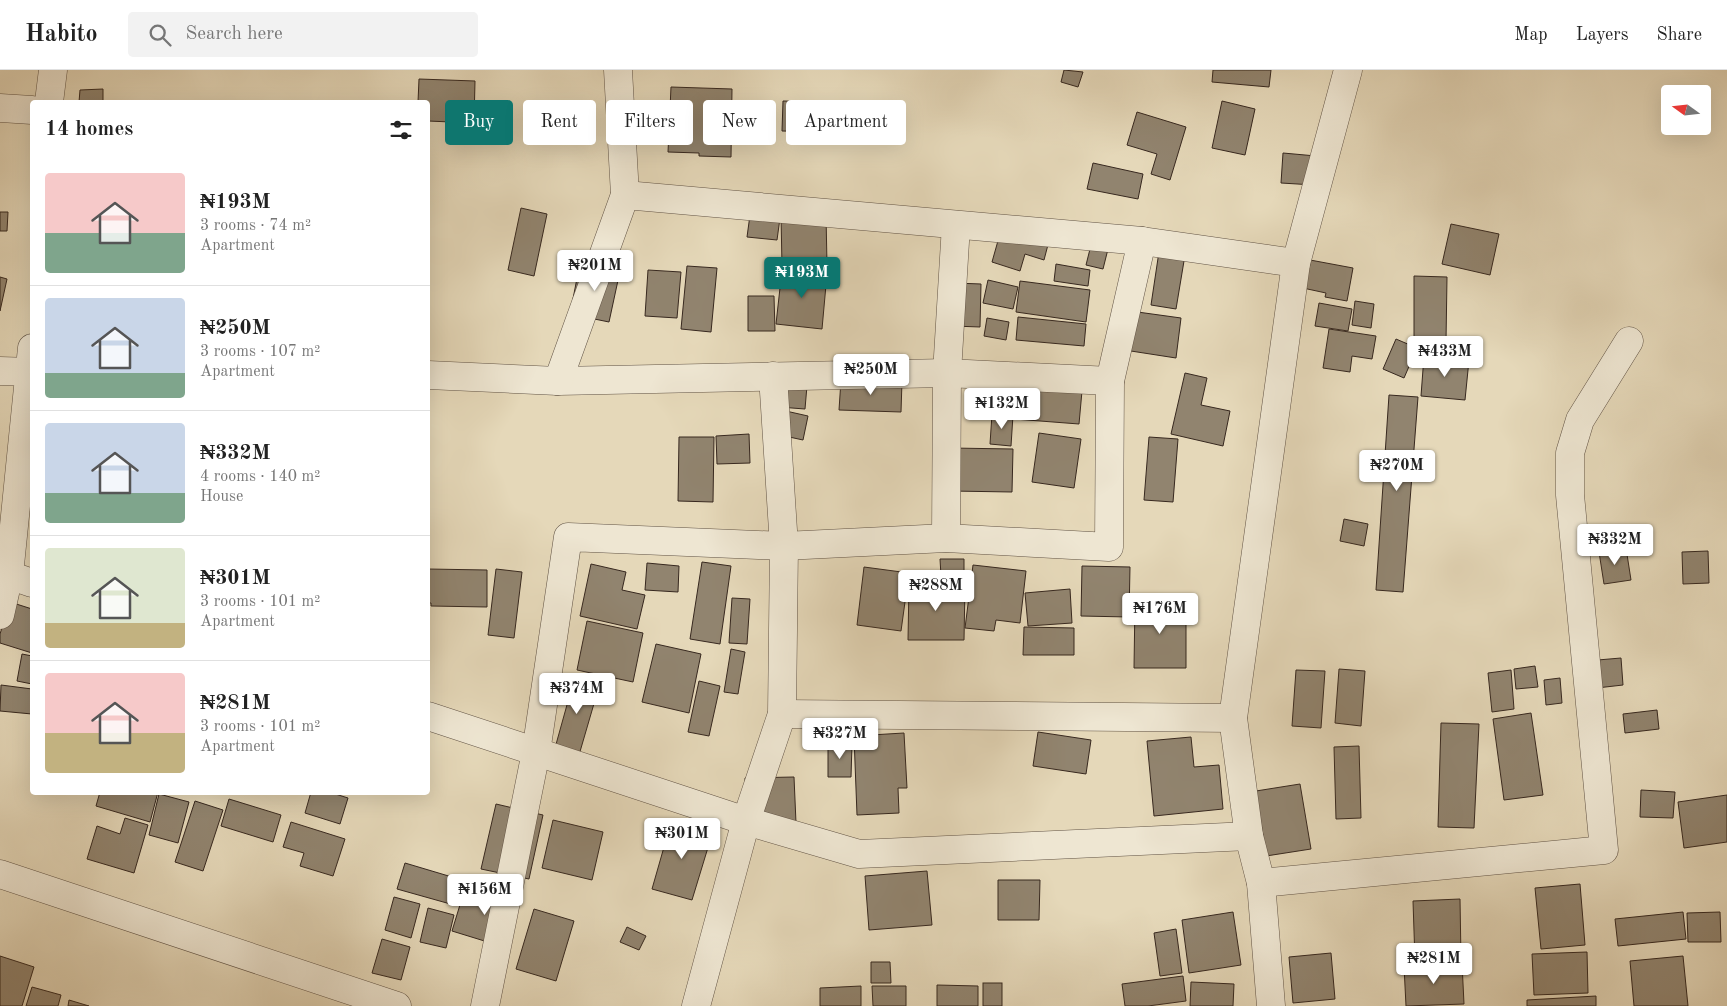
<!DOCTYPE html>
<meta charset="utf-8">
<style>
:root{--surface:#fff;--page:#f2f2f2;--text:#222;--muted:#767676;--line:#e0e0e0;--accent:#0f766e}
body{margin:0;font-family:"Old Standard TT",serif;background:var(--page);color:var(--text);height:100vh;display:flex;flex-direction:column;font-size:19px;white-space:nowrap}
*{box-sizing:border-box;margin:0}
p{font-size:16px;color:var(--muted)}
.icon{flex:none;width:28px;height:28px;fill:none;stroke:currentColor;stroke-width:2;stroke-linecap:round;stroke-linejoin:round}
.map{position:relative;flex:1;overflow:hidden}
.drawer{position:absolute;left:30px;top:30px;width:400px;height:695px;display:flex;flex-direction:column;background:var(--surface);border-radius:5px;box-shadow:0 5px 20px #0002}
.drawer>*{flex:none}
.banner{position:absolute;left:445px;top:30px;width:475px;height:45px;display:flex;gap:10px}
.needle{width:32px;rotate:285deg}
.controls{position:absolute;left:1661px;top:15px;display:grid;gap:10px}
.controls a{display:grid;place-items:center;width:50px;height:50px;border-radius:5px;background:var(--surface);box-shadow:0 5px 20px #0002;font-size:25px}
.price{position:absolute;translate:-50% -42px;padding:0 11px;border-radius:5px;background:#fff;color:#222;font-size:16px;line-height:32px;filter:drop-shadow(0 1px 2px #0008)}
.price::after{content:'';position:absolute;left:50%;top:30px;width:15px;height:11px;margin-left:-8px;background:inherit;clip-path:polygon(0 0,100% 0,50% 100%)}
.price.selected{background:var(--accent);color:#fff}
ul{padding:0;list-style:none}
li{display:flex;align-items:center;gap:15px;height:125px;padding:0 15px}
li+li{border-top:1px solid var(--line)}
li span{display:grid;place-items:center;flex:none;width:140px;height:100px;border-radius:5px;color:#555}
li>.icon{margin-inline-start:auto}
span .icon{width:60px;height:60px;fill:#fffc;stroke-width:1}
li b{font-size:21px}
h2{display:flex;justify-content:space-between;align-items:center;height:60px;padding:0 15px;font-size:21px}
.chip{padding:0 18px;border-radius:5px;background:var(--surface);box-shadow:0 5px 20px #0002;font-size:18px;line-height:45px}
.chip.selected{background:var(--accent);color:#fff}
header{display:flex;align-items:center;gap:30px;box-sizing:border-box;height:70px;padding:0 25px;background:var(--surface);border-bottom:1px solid var(--line)}
header strong{font-size:24px}
nav{display:flex;gap:28px;margin-inline-start:auto;font-size:18px}
.search{width:350px;height:45px;background:var(--page);display:flex;align-items:center;gap:12px;box-sizing:border-box;padding:0 18px;border-radius:5px;color:var(--muted);font-size:19px}
.map>svg:first-child{display:block}
</style>
<header>
<strong>Habito</strong>
<div class="search"><svg class="icon" aria-label="search" viewBox="0 0 24 24"><circle cx="10" cy="10" r="6"/><path d="M15 15l6 6"/></svg>Search here</div>
<nav><a>Map</a><a>Layers</a><a>Share</a></nav>
</header>
<div class="map">
<svg width="1727" height="936" viewBox="0 0 1727 936">
<rect width="100%" height="100%" fill="#e5d8b9"/>
<filter id="stains"><feTurbulence type="fractalNoise" baseFrequency=".004" numOctaves="4"/><feColorMatrix values="0 0 0 0 .2 0 0 0 0 .09 0 0 0 0 .02 0 0 0 .5 -.17"/></filter>
<radialGradient id="worn" r=".72"><stop offset=".6" stop-color="#630" stop-opacity="0"/><stop offset="1" stop-color="#630" stop-opacity=".3"/></radialGradient>
<g fill="#91846f" stroke="#37281f">
<path d="M 1064,0 L 1083,2 L 1078,17 L 1061,12 Z"/>
<path d="M 1213,0 L 1271,0 L 1269,17 L 1212,12 Z"/>
<path d="M 419,9 L 475,11 L 474,53 L 428,51 L 428,32 L 418,32 Z"/>
<path d="M 671,17 L 732,19 L 731,87 L 699,86 L 699,83 L 668,82 Z"/>
<path d="M 103,19 L 103,32 L 79,32 L 80,20 Z"/>
<path d="M 783,31 L 834,32 L 833,62 L 782,61 Z"/>
<path d="M 1222,31 L 1255,39 L 1245,85 L 1212,78 Z"/>
<path d="M 1137,42 L 1186,57 L 1170,110 L 1151,104 L 1157,84 L 1127,75 Z"/>
<path d="M 1283,83 L 1316,86 L 1314,115 L 1281,113 Z"/>
<path d="M 1093,93 L 1143,104 L 1138,129 L 1087,119 Z"/>
<path d="M 521,138 L 547,144 L 534,206 L 508,200 Z"/>
<path d="M 0,142 L 8,142 L 7,161 L 0,161 Z"/>
<path d="M 826,144 L 827,195 L 782,196 L 781,145 Z"/>
<path d="M 750,145 L 780,148 L 777,170 L 747,167 Z"/>
<path d="M 1003,153 L 1050,167 L 1044,190 L 1025,184 L 1020,201 L 992,192 Z"/>
<path d="M 1451,154 L 1499,164 L 1490,205 L 1442,194 Z"/>
<path d="M 1092,171 L 1109,175 L 1103,199 L 1086,195 Z"/>
<path d="M 1160,175 L 1186,179 L 1176,239 L 1151,235 Z"/>
<path d="M 1294,187 L 1353,198 L 1347,231 L 1325,227 L 1326,223 L 1289,215 Z"/>
<path d="M 580,193 L 620,201 L 609,252 L 570,244 Z"/>
<path d="M 1056,194 L 1090,200 L 1088,216 L 1054,211 Z"/>
<path d="M 687,196 L 717,198 L 711,262 L 681,259 Z"/>
<path d="M 648,200 L 681,202 L 677,248 L 645,246 Z"/>
<path d="M 782,200 L 827,204 L 822,259 L 776,254 Z"/>
<path d="M 1414,206 L 1447,207 L 1446,271 L 1414,271 Z"/>
<path d="M 0,207 L 7,209 L 0,241 Z"/>
<path d="M 988,210 L 1018,217 L 1013,239 L 983,233 Z"/>
<path d="M 1020,211 L 1090,220 L 1086,252 L 1016,242 Z"/>
<path d="M 955,213 L 981,214 L 980,257 L 953,256 Z"/>
<path d="M 748,226 L 774,226 L 775,261 L 748,261 Z"/>
<path d="M 1355,231 L 1374,234 L 1371,258 L 1352,255 Z"/>
<path d="M 1319,233 L 1352,239 L 1348,261 L 1315,256 Z"/>
<path d="M 1123,240 L 1181,248 L 1176,288 L 1118,279 Z"/>
<path d="M 1018,247 L 1086,254 L 1084,276 L 1016,270 Z"/>
<path d="M 987,248 L 1009,252 L 1006,270 L 984,266 Z"/>
<path d="M 1329,259 L 1376,266 L 1372,289 L 1352,286 L 1350,302 L 1323,298 Z"/>
<path d="M 1396,269 L 1417,278 L 1404,308 L 1383,299 Z"/>
<path d="M 1424,286 L 1469,290 L 1465,330 L 1421,326 Z"/>
<path d="M 782,302 L 808,304 L 805,339 L 779,337 Z"/>
<path d="M 1185,303 L 1207,308 L 1201,335 L 1230,341 L 1223,376 L 1171,364 Z"/>
<path d="M 841,310 L 902,311 L 901,342 L 839,340 Z"/>
<path d="M 1017,315 L 1082,321 L 1079,354 L 1014,349 Z"/>
<path d="M 1389,325 L 1418,327 L 1403,522 L 1376,520 Z"/>
<path d="M 777,339 L 808,346 L 803,370 L 771,363 Z"/>
<path d="M 992,344 L 1013,345 L 1011,376 L 990,374 Z"/>
<path d="M 1039,363 L 1081,369 L 1074,418 L 1032,412 Z"/>
<path d="M 749,364 L 750,393 L 717,394 L 716,366 Z"/>
<path d="M 679,367 L 714,367 L 713,432 L 678,431 Z"/>
<path d="M 1149,367 L 1178,369 L 1173,432 L 1144,430 Z"/>
<path d="M 951,378 L 1013,379 L 1012,422 L 951,421 Z"/>
<path d="M 1344,449 L 1368,454 L 1364,476 L 1340,471 Z"/>
<path d="M 1626,478 L 1631,510 L 1604,514 L 1599,482 Z"/>
<path d="M 1708,481 L 1709,513 L 1683,514 L 1682,482 Z"/>
<path d="M 940,489 L 964,489 L 964,506 L 941,506 Z"/>
<path d="M 702,492 L 731,496 L 720,574 L 690,569 Z"/>
<path d="M 647,493 L 679,496 L 678,522 L 645,520 Z"/>
<path d="M 591,494 L 626,502 L 622,520 L 645,525 L 637,559 L 580,546 Z"/>
<path d="M 973,495 L 1026,501 L 1020,553 L 996,550 L 994,561 L 965,558 Z"/>
<path d="M 1082,496 L 1130,497 L 1129,547 L 1081,546 Z"/>
<path d="M 864,497 L 909,503 L 901,561 L 857,555 Z"/>
<path d="M 428,499 L 487,500 L 487,537 L 431,536 L 431,533 L 428,533 Z"/>
<path d="M 496,499 L 522,502 L 514,568 L 488,565 Z"/>
<path d="M 909,514 L 965,515 L 964,570 L 908,570 Z"/>
<path d="M 1070,519 L 1072,553 L 1028,556 L 1025,523 Z"/>
<path d="M 732,528 L 750,529 L 747,574 L 729,573 Z"/>
<path d="M 1135,531 L 1186,531 L 1186,598 L 1134,598 Z"/>
<path d="M 10,532 L 32,539 L 32,583 L 0,573 L 0,564 Z"/>
<path d="M 587,551 L 643,563 L 633,612 L 577,600 Z"/>
<path d="M 1024,557 L 1074,558 L 1074,585 L 1023,585 Z"/>
<path d="M 656,574 L 701,584 L 689,643 L 642,632 Z"/>
<path d="M 731,579 L 745,582 L 738,624 L 724,622 Z"/>
<path d="M 22,584 L 32,586 L 32,614 L 17,611 Z"/>
<path d="M 1621,588 L 1623,615 L 1588,619 L 1586,591 Z"/>
<path d="M 1535,596 L 1538,617 L 1516,619 L 1514,599 Z"/>
<path d="M 1339,599 L 1365,601 L 1361,656 L 1335,653 Z"/>
<path d="M 1296,600 L 1325,601 L 1321,658 L 1292,656 Z"/>
<path d="M 1511,600 L 1514,639 L 1492,642 L 1488,603 Z"/>
<path d="M 575,606 L 600,613 L 579,685 L 555,678 Z"/>
<path d="M 1560,608 L 1562,633 L 1546,635 L 1544,610 Z"/>
<path d="M 699,611 L 720,616 L 709,666 L 688,662 Z"/>
<path d="M 1,615 L 32,619 L 32,644 L 0,641 Z"/>
<path d="M 1657,640 L 1659,659 L 1625,663 L 1623,644 Z"/>
<path d="M 1531,643 L 1543,725 L 1504,730 L 1493,649 Z"/>
<path d="M 1441,653 L 1479,654 L 1474,758 L 1438,757 Z"/>
<path d="M 1038,662 L 1091,670 L 1086,704 L 1033,696 Z"/>
<path d="M 904,663 L 907,718 L 898,718 L 899,743 L 857,745 L 854,666 Z"/>
<path d="M 1191,667 L 1194,697 L 1219,695 L 1223,739 L 1154,746 L 1147,671 Z"/>
<path d="M 828,674 L 852,674 L 851,707 L 828,707 Z"/>
<path d="M 1359,676 L 1361,748 L 1336,749 L 1334,677 Z"/>
<path d="M 794,707 L 796,753 L 747,754 L 745,708 Z"/>
<path d="M 1300,714 L 1311,779 L 1266,786 L 1256,721 Z"/>
<path d="M 1641,720 L 1675,722 L 1673,748 L 1640,747 Z"/>
<path d="M 100,722 L 158,722 L 150,752 L 96,736 Z"/>
<path d="M 311,722 L 329,722 L 348,728 L 340,754 L 305,743 Z"/>
<path d="M 159,724 L 189,732 L 178,773 L 149,765 Z"/>
<path d="M 1727,725 L 1727,772 L 1684,778 L 1678,732 Z"/>
<path d="M 229,729 L 281,745 L 273,772 L 221,756 Z"/>
<path d="M 195,731 L 223,740 L 203,801 L 175,792 Z"/>
<path d="M 496,734 L 543,745 L 529,809 L 481,799 Z"/>
<path d="M 125,748 L 148,755 L 134,803 L 87,789 L 97,756 L 120,764 Z"/>
<path d="M 672,749 L 713,761 L 692,830 L 652,819 Z"/>
<path d="M 553,750 L 603,762 L 592,810 L 542,798 Z"/>
<path d="M 291,752 L 345,769 L 333,806 L 300,796 L 304,783 L 283,777 Z"/>
<path d="M 405,793 L 462,810 L 454,835 L 397,819 Z"/>
<path d="M 927,801 L 932,855 L 869,860 L 865,806 Z"/>
<path d="M 998,810 L 1040,810 L 1039,850 L 998,850 Z"/>
<path d="M 1580,814 L 1585,875 L 1541,879 L 1535,818 Z"/>
<path d="M 466,815 L 518,832 L 504,877 L 452,861 Z"/>
<path d="M 394,827 L 420,834 L 411,868 L 385,860 Z"/>
<path d="M 1460,829 L 1461,889 L 1415,891 L 1413,831 Z"/>
<path d="M 428,838 L 454,845 L 446,878 L 420,872 Z"/>
<path d="M 534,839 L 574,851 L 556,911 L 516,899 Z"/>
<path d="M 1233,842 L 1241,895 L 1189,903 L 1182,850 Z"/>
<path d="M 1683,842 L 1686,869 L 1618,876 L 1615,849 Z"/>
<path d="M 1720,842 L 1721,872 L 1688,872 L 1687,843 Z"/>
<path d="M 627,857 L 646,866 L 639,880 L 620,872 Z"/>
<path d="M 1176,859 L 1182,903 L 1160,906 L 1154,863 Z"/>
<path d="M 382,869 L 410,877 L 401,910 L 372,903 Z"/>
<path d="M 1587,882 L 1588,923 L 1534,925 L 1532,884 Z"/>
<path d="M 1331,883 L 1335,929 L 1293,933 L 1289,887 Z"/>
<path d="M 0,886 L 34,897 L 22,936 L 0,936 Z"/>
<path d="M 1683,886 L 1688,936 L 1634,936 L 1630,891 Z"/>
<path d="M 871,892 L 890,892 L 891,913 L 871,913 Z"/>
<path d="M 1462,893 L 1464,934 L 1406,936 L 1404,896 Z"/>
<path d="M 1183,906 L 1186,931 L 1148,936 L 1125,936 L 1122,914 Z"/>
<path d="M 1191,912 L 1234,914 L 1233,936 L 1190,936 Z"/>
<rect x="983" y="913" width="19" height="23"/>
<path d="M 937,915 L 978,916 L 978,936 L 937,936 Z"/>
<path d="M 861,916 L 861,936 L 820,936 L 820,918 Z"/>
<path d="M 872,916 L 906,916 L 906,936 L 873,936 Z"/>
<path d="M 32,917 L 61,925 L 58,936 L 26,936 Z"/>
<path d="M 1596,926 L 1596,936 L 1527,936 L 1527,930 Z"/>
<path d="M 69,930 L 89,936 L 68,936 Z"/>
</g>
<g fill="none" stroke-linecap="round" stroke-linejoin="round">
<defs>
<g id="minor">
<path d="M 618,0 L 625,125"/>
<path d="M 49,32 L 53,0"/>
<path d="M 0,38 L 32,40"/>
<path d="M 0,301 L 32,302"/>
<path d="M 428,305 L 558,311 L 947,303 L 1110,311"/>
<path d="M 558,311 L 625,125 L 1142,171 L 1296,193"/>
<path d="M 946,468 L 947,303 L 956,155"/>
<path d="M 0,502 L 32,513"/>
<path d="M 0,545 L 9,505 L 32,278"/>
<path d="M 782,644 L 1233,648"/>
<path d="M 428,646 L 746,751 L 859,784 L 1249,766"/>
<path d="M 0,804 L 397,936"/>
<path d="M 1261,813 L 1604,780 L 1570,425 L 1570,383 L 1580,350 L 1629,271"/>
<path d="M 485,936 L 536,682 L 568,467 L 784,476 L 946,468 L 1109,477 L 1110,311 L 1142,171"/>
<path d="M 696,936 L 746,751 L 782,644 L 784,476 L 773,306"/>
<path d="M 1271,936 L 1261,813 L 1249,766 L 1233,648 L 1296,193 L 1348,0"/>
</g>
</defs>
<use href="#minor" stroke="#625446" stroke-width="29"/>
<use href="#minor" stroke="#eee6d2" stroke-width="28"/>
</g>
<rect width="100%" height="100%" filter="url(#stains)"/>
<rect width="100%" height="100%" fill="url(#worn)"/>
</svg>
<div class="controls">
<a><svg class="needle" viewBox="-14 -14 28 28"><path d="M0-13l5 13h-10z" fill="#e53935"/><path d="M0 13l5-13h-10z" fill="#767676"/></svg></a>
</div>
<b class="price" style="left:595px;top:222px">₦201M</b>
<b class="price selected" style="left:802px;top:229px">₦193M</b>
<b class="price" style="left:1445px;top:308px">₦433M</b>
<b class="price" style="left:871px;top:326px">₦250M</b>
<b class="price" style="left:1002px;top:360px">₦132M</b>
<b class="price" style="left:1397px;top:422px">₦270M</b>
<b class="price" style="left:1615px;top:496px">₦332M</b>
<b class="price" style="left:936px;top:542px">₦288M</b>
<b class="price" style="left:1160px;top:565px">₦176M</b>
<b class="price" style="left:577px;top:645px">₦374M</b>
<b class="price" style="left:840px;top:690px">₦327M</b>
<b class="price" style="left:682px;top:790px">₦301M</b>
<b class="price" style="left:485px;top:846px">₦156M</b>
<b class="price" style="left:1434px;top:915px">₦281M</b>
<div class="banner">
<a class="chip selected">Buy</a>
<a class="chip">Rent</a>
<a class="chip">Filters</a>
<a class="chip">New</a>
<a class="chip">Apartment</a>
</div>
<section class="drawer">
<h2>14 homes<svg class="icon" aria-label="filters" viewBox="0 0 24 24"><path d="M4 7h16M4 17h16"/><circle cx="9" cy="7" r="2"/><circle cx="15" cy="17" r="2"/></svg></h2>
<ul>
<li><span style="background:linear-gradient(#f6c9c9 60%,#7fa58c 0)"><svg class="icon" aria-label="home" viewBox="0 0 24 24"><path d="M3 11l9-7 9 7M6 9v11h12V9"/></svg></span><div><b>₦193M</b><p>3 rooms · 74 m²</p><p>Apartment</p></div></li>
<li><span style="background:linear-gradient(#c9d6e8 75%,#7fa58c 0)"><svg class="icon" aria-label="home" viewBox="0 0 24 24"><path d="M3 11l9-7 9 7M6 9v11h12V9"/></svg></span><div><b>₦250M</b><p>3 rooms · 107 m²</p><p>Apartment</p></div></li>
<li><span style="background:linear-gradient(#c9d6e8 70%,#7fa58c 0)"><svg class="icon" aria-label="home" viewBox="0 0 24 24"><path d="M3 11l9-7 9 7M6 9v11h12V9"/></svg></span><div><b>₦332M</b><p>4 rooms · 140 m²</p><p>House</p></div></li>
<li><span style="background:linear-gradient(#dfe7d0 75%,#c2b280 0)"><svg class="icon" aria-label="home" viewBox="0 0 24 24"><path d="M3 11l9-7 9 7M6 9v11h12V9"/></svg></span><div><b>₦301M</b><p>3 rooms · 101 m²</p><p>Apartment</p></div></li>
<li><span style="background:linear-gradient(#f6c9c9 60%,#c2b280 0)"><svg class="icon" aria-label="home" viewBox="0 0 24 24"><path d="M3 11l9-7 9 7M6 9v11h12V9"/></svg></span><div><b>₦281M</b><p>3 rooms · 101 m²</p><p>Apartment</p></div></li>
</ul>
</section>
</div>
